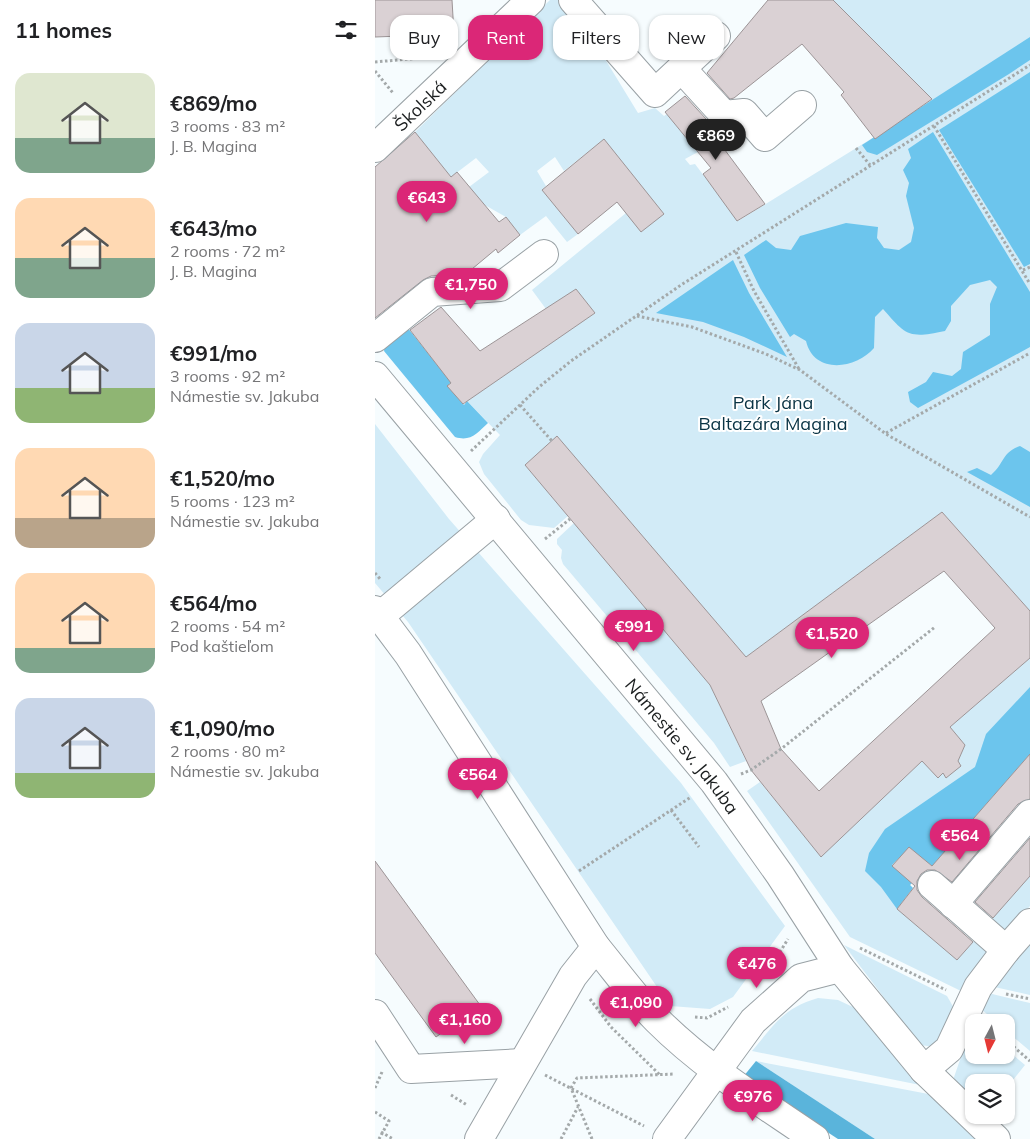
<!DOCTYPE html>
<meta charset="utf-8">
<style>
:root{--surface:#fff;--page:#f2f2f2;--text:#202124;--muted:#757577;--accent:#db2777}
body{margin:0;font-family:Mulish,sans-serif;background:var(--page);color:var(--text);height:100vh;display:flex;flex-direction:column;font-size:19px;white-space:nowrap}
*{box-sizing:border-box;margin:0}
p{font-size:16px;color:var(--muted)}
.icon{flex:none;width:28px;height:28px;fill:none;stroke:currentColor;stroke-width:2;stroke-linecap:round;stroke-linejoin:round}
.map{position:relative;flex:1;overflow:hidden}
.drawer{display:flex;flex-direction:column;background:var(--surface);width:375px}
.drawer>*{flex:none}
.hud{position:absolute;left:15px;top:15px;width:475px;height:45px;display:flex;gap:10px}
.needle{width:32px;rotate:187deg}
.fabs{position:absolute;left:590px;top:1014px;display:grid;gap:10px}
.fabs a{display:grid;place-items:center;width:50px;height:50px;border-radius:10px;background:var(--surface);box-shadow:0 1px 4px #0004;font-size:25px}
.price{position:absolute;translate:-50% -42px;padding:0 11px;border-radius:18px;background:var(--accent);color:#fff;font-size:16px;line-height:32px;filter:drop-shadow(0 1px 2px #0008)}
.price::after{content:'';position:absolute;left:50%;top:30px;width:15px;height:11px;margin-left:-8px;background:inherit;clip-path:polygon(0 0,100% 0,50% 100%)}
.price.current{background:#222;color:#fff}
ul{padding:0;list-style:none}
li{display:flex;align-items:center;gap:15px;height:125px;padding:0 15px}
li span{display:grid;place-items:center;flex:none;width:140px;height:100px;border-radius:15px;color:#555}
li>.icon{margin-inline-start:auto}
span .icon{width:60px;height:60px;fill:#fffc;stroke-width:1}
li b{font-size:21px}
h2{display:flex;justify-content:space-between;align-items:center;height:60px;padding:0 15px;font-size:21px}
.chip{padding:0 18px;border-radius:15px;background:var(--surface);box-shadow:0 1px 4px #0004;font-size:18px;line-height:45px}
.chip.current{background:var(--accent);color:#fff}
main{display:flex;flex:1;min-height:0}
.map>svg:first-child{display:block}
</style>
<main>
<section class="drawer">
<h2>11 homes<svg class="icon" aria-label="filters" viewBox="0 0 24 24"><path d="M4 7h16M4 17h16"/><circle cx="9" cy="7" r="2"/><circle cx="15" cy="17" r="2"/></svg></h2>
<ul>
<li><span style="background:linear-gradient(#dfe7d0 65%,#7fa58c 0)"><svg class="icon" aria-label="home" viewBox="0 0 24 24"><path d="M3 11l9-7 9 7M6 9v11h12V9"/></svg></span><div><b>€869/mo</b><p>3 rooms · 83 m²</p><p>J. B. Magina</p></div></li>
<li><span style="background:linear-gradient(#ffd9b3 60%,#7fa58c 0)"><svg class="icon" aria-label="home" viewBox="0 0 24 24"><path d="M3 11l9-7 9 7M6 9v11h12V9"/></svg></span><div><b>€643/mo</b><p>2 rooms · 72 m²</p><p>J. B. Magina</p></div></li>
<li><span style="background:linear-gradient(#c9d6e8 65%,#8fb573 0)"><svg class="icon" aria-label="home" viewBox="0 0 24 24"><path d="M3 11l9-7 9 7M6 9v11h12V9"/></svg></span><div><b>€991/mo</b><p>3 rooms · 92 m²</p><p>Námestie sv. Jakuba</p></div></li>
<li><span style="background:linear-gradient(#ffd9b3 70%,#b9a48a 0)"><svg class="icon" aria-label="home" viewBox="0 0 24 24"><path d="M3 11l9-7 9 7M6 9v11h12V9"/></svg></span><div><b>€1,520/mo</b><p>5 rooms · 123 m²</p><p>Námestie sv. Jakuba</p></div></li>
<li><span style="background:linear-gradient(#ffd9b3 75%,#7fa58c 0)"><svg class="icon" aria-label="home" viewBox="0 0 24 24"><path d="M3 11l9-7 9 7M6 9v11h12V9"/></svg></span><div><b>€564/mo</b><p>2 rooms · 54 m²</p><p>Pod kaštieľom</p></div></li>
<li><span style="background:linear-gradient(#c9d6e8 75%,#8fb573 0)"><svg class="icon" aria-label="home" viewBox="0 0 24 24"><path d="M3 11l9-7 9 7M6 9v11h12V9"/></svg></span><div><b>€1,090/mo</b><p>2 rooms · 80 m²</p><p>Námestie sv. Jakuba</p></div></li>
</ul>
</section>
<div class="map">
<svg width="655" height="1139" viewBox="0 0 655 1139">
<rect width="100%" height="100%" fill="#f6fcfe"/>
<g fill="#d2ebf7">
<path d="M 175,0 L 184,0 L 208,23 L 263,113 L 280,108 L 289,116 L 292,114 L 323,152 L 310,159 L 315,165 L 320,164 L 363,221 L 499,137 L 501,138 L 557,99 L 458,0 L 655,0 L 655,611 L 567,512 L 371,657 L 182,437 L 150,465 L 193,516 L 179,528 L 154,525 L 146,520 L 109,474 L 104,462 L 108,454 L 125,435 L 92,401 L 220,313 L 201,289 L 171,309 L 157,290 L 251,213 L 289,214 L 229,139 L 189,171 L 180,157 L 162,171 L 171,186 L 167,190 L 203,234 L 192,242 L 171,216 L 145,235 L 131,217 L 108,204 L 94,187 L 114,172 L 101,158 L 76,177 L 40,132 Z"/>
<path d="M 0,424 L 74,519 L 306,783 L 410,926 L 358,997 L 335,1009 L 295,1006 L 33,622 L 0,583 Z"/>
<path d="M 199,523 L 335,685 L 371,761 L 355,767 L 339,743 L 188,564 L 186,558 L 187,550 L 182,544 L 182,539 Z"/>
<path d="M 655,658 L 655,754 L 557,866 L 534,848 L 517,866 L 537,883 L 535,885 L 538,888 L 522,909 L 582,960 L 600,940 L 619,950 L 586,991 L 475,937 L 372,791 L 385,782 L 446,856 L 547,761 L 563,778 L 568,773 L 571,778 L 586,766 L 583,761 L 590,745 L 575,727 Z"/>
<path d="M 655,875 L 655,906 L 631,934 L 617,919 Z"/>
<path d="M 655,941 L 655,995 L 615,986 Z"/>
<path d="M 469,945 L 572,996 L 580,1010 L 560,1047 L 545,1045 Z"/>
<path d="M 613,993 L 655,1003 L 655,1051 L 631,1031 L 631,1022 L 622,1022 L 602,1006 Z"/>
<path d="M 443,998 L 463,1000 L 482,1009 L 545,1085 L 377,1051 C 399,1025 408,1008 443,998 Z"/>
<path d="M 597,1025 L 599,1025 L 599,1055 L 631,1055 L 631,1049 L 650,1065 L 631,1089 L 631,1082 L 599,1082 L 599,1104 L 577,1083 Z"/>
<path d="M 381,1061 L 569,1097 L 602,1139 L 500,1139 Z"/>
</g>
<g fill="#6cc5ed">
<path d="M 655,37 L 655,60 L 634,74 L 502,155 L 492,152 L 487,145 Z"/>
<path d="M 655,72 L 655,264 L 649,267 L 564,130 Z"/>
<path d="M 558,132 L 655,292 L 655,347 L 543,408 L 535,402 L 533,392 L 551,382 L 558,372 L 577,376 L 586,369 L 588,352 L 615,335 L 615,304 L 622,287 L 615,280 L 595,285 L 576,306 L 576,321 L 570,331 C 533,339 531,335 508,309 L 500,317 L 499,348 C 481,369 439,375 431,341 L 419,334 L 415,337 L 385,288 L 369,255 L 391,240 L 401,248 L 416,250 L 425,236 L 471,223 L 503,227 L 502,238 L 509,248 L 524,250 L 536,242 L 539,228 L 531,196 L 534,183 L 528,170 L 536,158 L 533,149 Z"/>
<path d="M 358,260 L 374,293 L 412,357 L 369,337 L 328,322 L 281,313 Z"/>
<path d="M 32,327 L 76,382 L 73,386 L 89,405 L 92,401 L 113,423 C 102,433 96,442 80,437 L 9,351 L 10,344 Z"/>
<path d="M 645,446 L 655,452 L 655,507 L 592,472 L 602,468 L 616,475 C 630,463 626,453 645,446 Z"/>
<path d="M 655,687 L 655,754 L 557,866 L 534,848 L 517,865 L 537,883 L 535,885 L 538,888 L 522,909 L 506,887 L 490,871 L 494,853 L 510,829 L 600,767 L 611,734 Z"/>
</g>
<path fill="#5ab4db" d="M 381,1061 L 500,1139 L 463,1139 L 368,1077 Z"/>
<g fill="#dad1d4" stroke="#9c9496" fill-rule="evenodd">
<path d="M 0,0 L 77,0 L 79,34 L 0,37 Z"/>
<path d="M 393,0 L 458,0 L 557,99 L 500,139 L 466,95 L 469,92 L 427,44 L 359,98 L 355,99 L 332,73 Z"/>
<path d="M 310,96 L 332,120 L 331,121 L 341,138 L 390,204 L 362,221 L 328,174 L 336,168 L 290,112 Z"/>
<path d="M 40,132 L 76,177 L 82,172 L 124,222 L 131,217 L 145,235 L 123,253 L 121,249 L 91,274 L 56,276 L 48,280 L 0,318 L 0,167 Z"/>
<path d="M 229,139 L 289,214 L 266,232 L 242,202 L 203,234 L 167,190 Z"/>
<path d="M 201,289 L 220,313 L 88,404 L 72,386 L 76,383 L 35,330 L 66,307 L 105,351 Z"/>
<path d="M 182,436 L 371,657 L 567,512 L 655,611 L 655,658 L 575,727 L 590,745 L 583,761 L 586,766 L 571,778 L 568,773 L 563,778 L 547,761 L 446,857 L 376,770 L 335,685 L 150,465 ZM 569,571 L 620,628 L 444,791 L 406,749 L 386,701 Z"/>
<path d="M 655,754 L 655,799 L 643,804 L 577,882 L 560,870 L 552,870 L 546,874 L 542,881 L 542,890 L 547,897 L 598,942 L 582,960 L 522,909 L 540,886 L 517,866 L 534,847 L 557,866 Z"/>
<path d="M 655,838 L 655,876 L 618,918 L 600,902 Z"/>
<path d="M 0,861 L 105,1005 L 61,1037 L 0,953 Z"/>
</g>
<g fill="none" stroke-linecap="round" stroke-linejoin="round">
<defs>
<g id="minor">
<path d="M 198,0 L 280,93 L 341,36"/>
<path d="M 307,69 L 349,115 L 369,113 L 390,137 L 427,105"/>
<path id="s1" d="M 0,148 L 156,0"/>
<path d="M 0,338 L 57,292 L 125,287 L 169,254"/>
<path id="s2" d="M 0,376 L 339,782 L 405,875 L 465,968 L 549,1070 L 621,1139"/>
<path d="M 0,610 L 33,654 L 221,947 C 241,971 260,998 282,1020 C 329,1067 386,1102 440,1139"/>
<path d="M 5,616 L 121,519"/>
<path d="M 557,885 L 631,950"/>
<path d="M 578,904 L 655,814"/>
<path d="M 0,1014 L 36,1069 L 147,1063"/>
<path d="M 549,1070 L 574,1049 L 603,987 L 631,950 L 655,923"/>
<path d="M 104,1139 L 198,976 L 221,947"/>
<path d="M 292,1139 L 378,1021 L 426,978 L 465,968"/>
</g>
</defs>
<use href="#minor" stroke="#99a1a5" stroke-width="30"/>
<g stroke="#a4a9aa" stroke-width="3" stroke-dasharray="2.5 2.5" stroke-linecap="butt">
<path d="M 33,39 L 34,59"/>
<path d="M 0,62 L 56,57"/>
<path d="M 0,71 L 18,93"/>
<path d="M 559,126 L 655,284"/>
<path d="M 481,148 L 495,165"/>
<path d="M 361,252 L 379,291 L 424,369"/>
<path d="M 648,270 L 655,267"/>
<path d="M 262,316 L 317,327 L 391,354 L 425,370 L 511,434 L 655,517"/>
<path d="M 145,405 L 177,441"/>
<path d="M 511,433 L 655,353"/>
<path d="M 96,451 L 164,387 L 196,361 L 306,285 L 655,65"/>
<path d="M 170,539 L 195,519"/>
<path d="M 0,573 L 6,580"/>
<path d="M 366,774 L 376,770 L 406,749 L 560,627"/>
<path d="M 296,810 L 324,847"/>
<path d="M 204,871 L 316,797"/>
<path d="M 485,948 L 571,990"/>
<path d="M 397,965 L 413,939"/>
<path d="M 631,994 L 655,999"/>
<path d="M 215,999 L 236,1027 L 285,1075"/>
<path d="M 320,1017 L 332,1018 L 353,1007"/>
<path d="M 631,1040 L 655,1061"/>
<path d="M 170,1075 L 269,1126"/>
<path d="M 0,1088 L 7,1072"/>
<path d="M 76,1095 L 92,1105"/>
<path d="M 0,1112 L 14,1121 L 4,1139"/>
<path d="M 6,1132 L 18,1139"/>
<path d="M 186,1139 L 203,1107"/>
<path d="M 217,1139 L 196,1088 L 202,1078 L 300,1074"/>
</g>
<use href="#minor" stroke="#fff" stroke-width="28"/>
</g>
<g text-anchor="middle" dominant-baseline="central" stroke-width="4" stroke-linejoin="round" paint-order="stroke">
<g font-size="18" fill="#1b1e1f" stroke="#fff">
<text stroke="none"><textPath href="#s1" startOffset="62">Školská</textPath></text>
<text stroke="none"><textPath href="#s2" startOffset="481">Námestie sv. Jakuba</textPath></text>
</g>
<g font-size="18" fill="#093344" stroke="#fff">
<text x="398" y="402">Park Jána<tspan x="398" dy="21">Baltazára Magina</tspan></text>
</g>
</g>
</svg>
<div class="fabs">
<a><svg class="needle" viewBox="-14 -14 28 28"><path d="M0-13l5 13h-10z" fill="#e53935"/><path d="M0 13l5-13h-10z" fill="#757577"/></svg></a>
<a><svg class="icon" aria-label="layers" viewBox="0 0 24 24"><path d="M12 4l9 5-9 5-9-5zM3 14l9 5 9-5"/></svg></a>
</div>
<b class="price current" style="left:341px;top:161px">€869</b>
<b class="price" style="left:52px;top:223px">€643</b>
<b class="price" style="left:96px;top:310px">€1,750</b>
<b class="price" style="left:259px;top:652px">€991</b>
<b class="price" style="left:457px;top:659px">€1,520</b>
<b class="price" style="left:103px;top:800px">€564</b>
<b class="price" style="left:585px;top:861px">€564</b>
<b class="price" style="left:382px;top:989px">€476</b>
<b class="price" style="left:261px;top:1028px">€1,090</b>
<b class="price" style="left:90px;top:1045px">€1,160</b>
<b class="price" style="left:378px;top:1122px">€976</b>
<div class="hud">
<a class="chip">Buy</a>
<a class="chip current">Rent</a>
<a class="chip">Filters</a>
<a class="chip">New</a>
</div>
</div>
</main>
